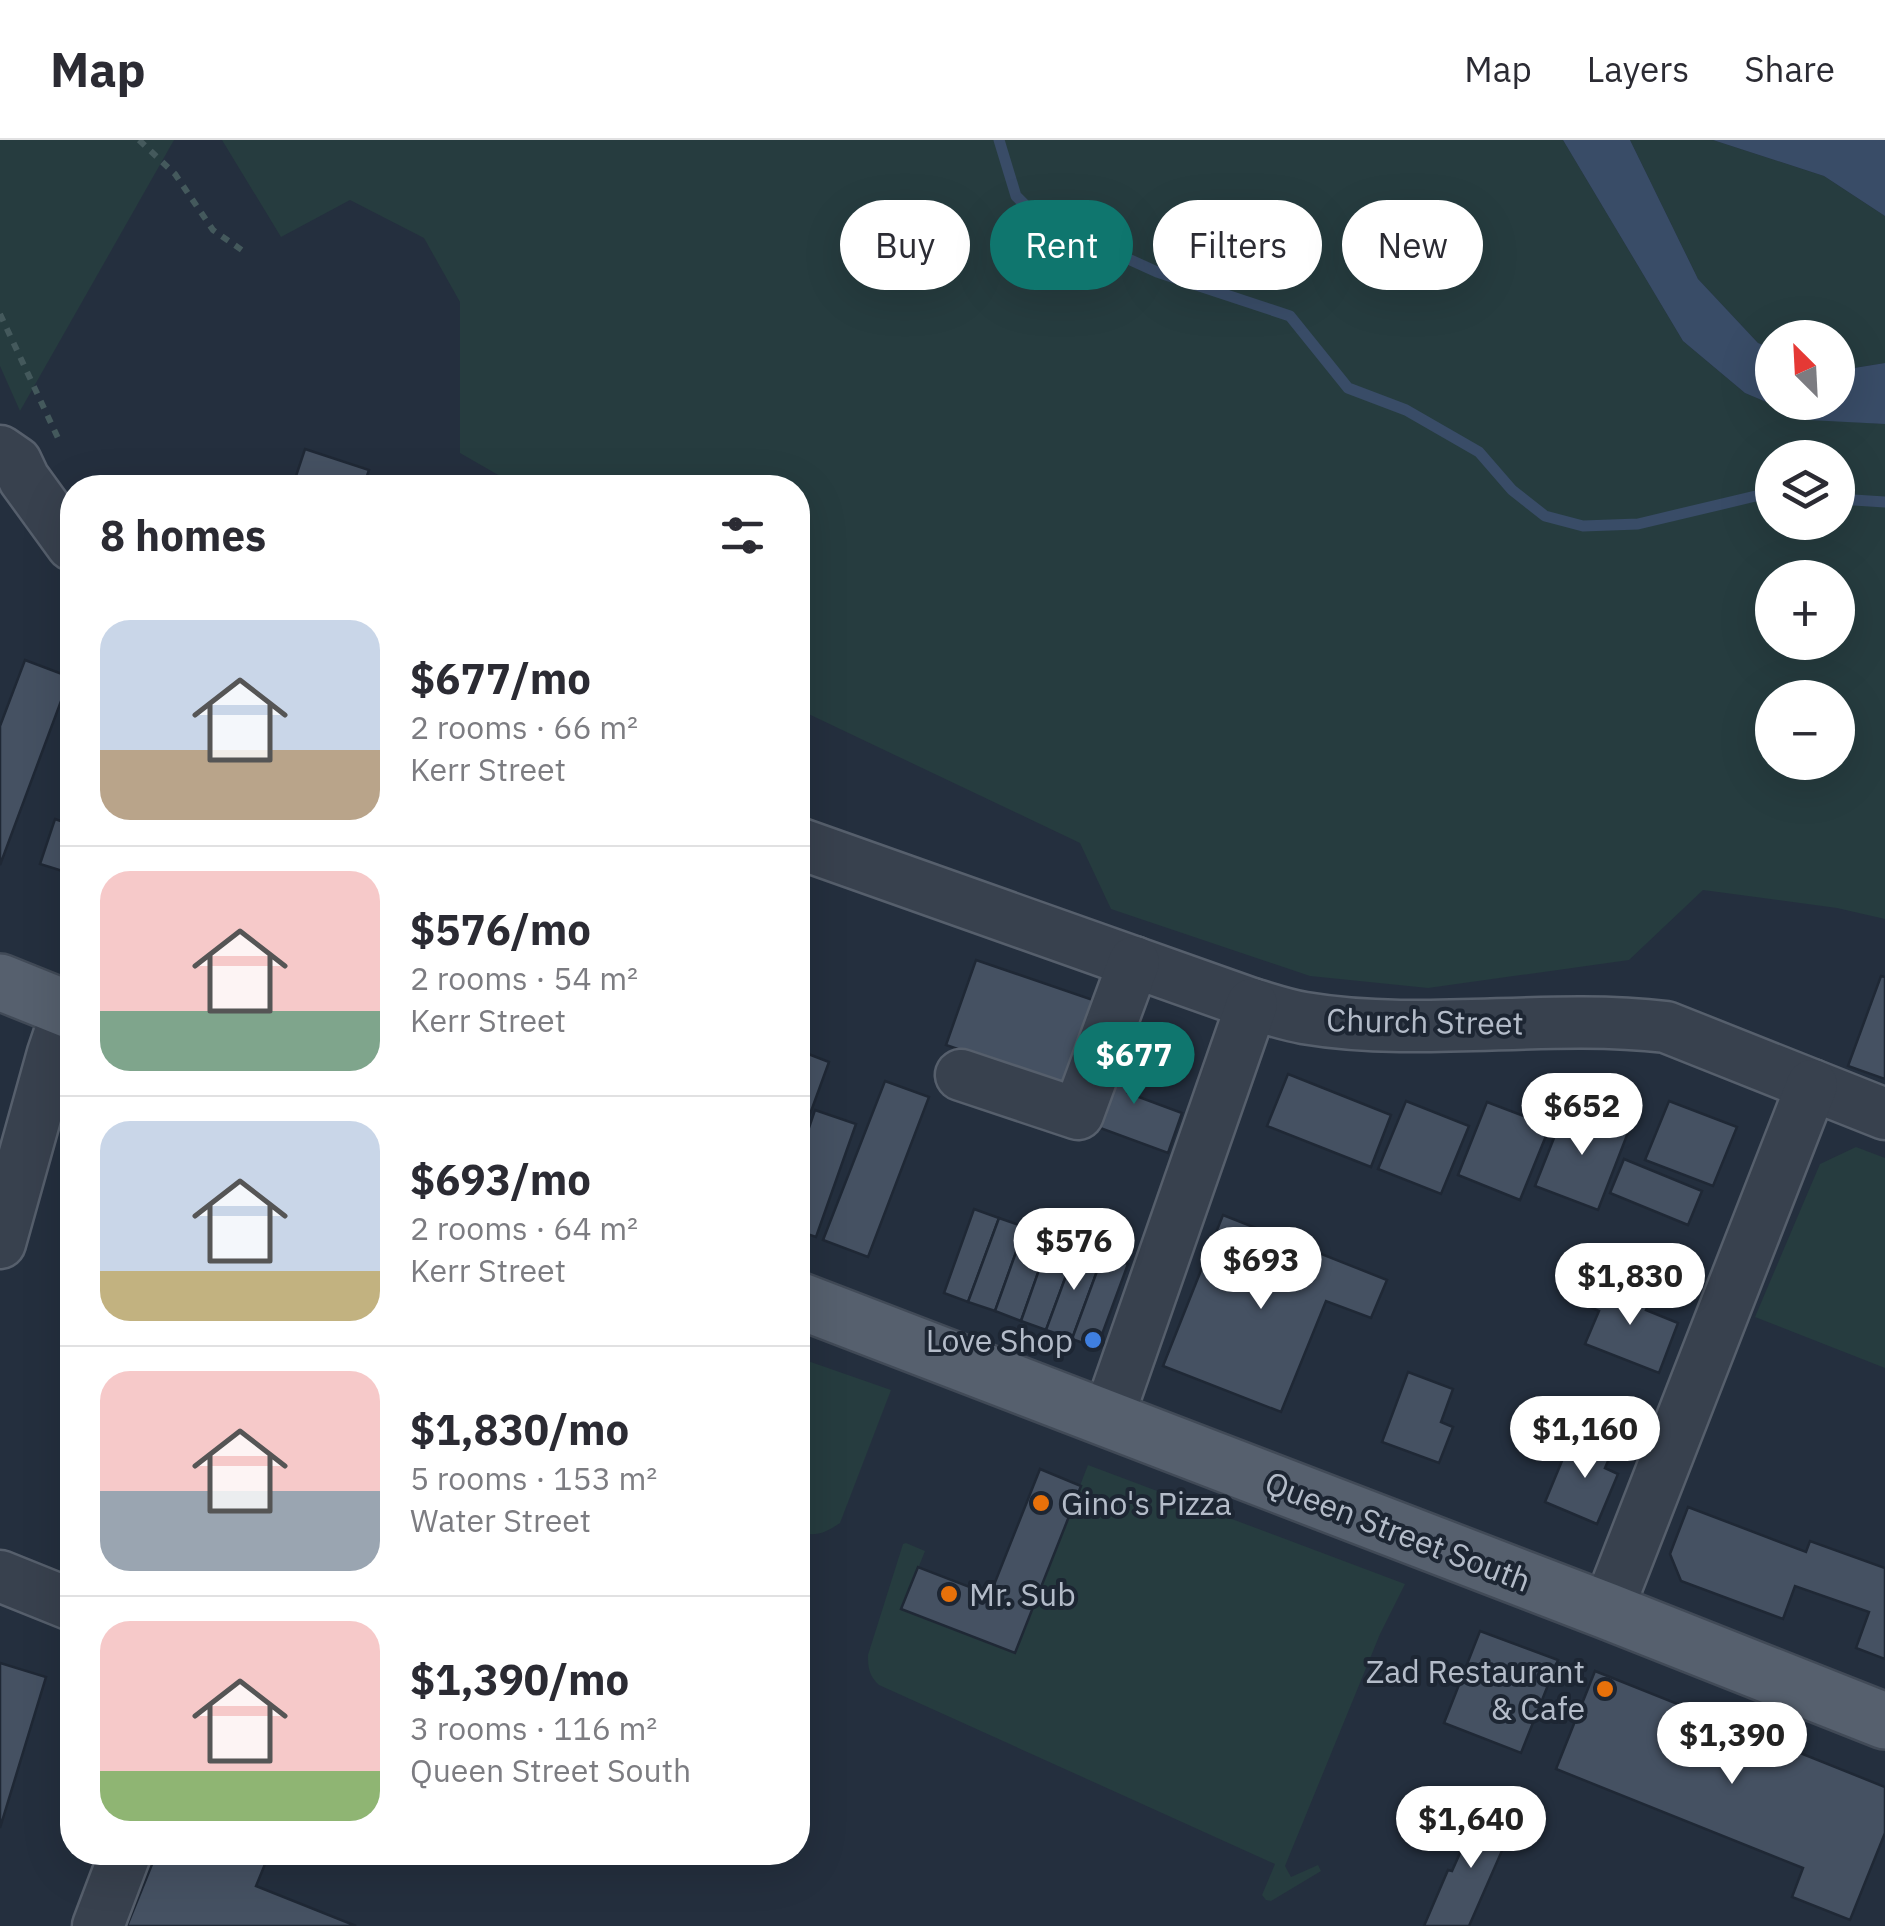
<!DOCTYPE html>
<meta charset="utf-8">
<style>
:root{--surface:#fff;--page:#f7f7f7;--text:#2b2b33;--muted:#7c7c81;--line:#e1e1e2;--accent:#0f766e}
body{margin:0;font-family:"IBM Plex Sans",sans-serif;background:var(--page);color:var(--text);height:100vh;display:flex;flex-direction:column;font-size:38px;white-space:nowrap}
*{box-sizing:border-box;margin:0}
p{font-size:32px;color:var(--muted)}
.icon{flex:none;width:55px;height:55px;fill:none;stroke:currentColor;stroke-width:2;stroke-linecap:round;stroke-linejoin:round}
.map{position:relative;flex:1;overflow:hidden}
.drawer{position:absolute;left:60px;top:335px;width:750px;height:1390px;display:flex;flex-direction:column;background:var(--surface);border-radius:40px;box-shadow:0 10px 40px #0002}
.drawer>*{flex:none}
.hud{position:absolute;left:840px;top:60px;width:895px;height:90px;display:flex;gap:20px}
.needle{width:65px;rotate:336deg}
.fabs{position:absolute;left:1755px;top:180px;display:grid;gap:20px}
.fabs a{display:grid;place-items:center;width:100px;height:100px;border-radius:50%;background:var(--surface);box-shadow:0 10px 40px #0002;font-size:50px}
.price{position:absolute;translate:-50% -85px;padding:0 22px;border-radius:35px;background:#fff;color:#222;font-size:32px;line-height:65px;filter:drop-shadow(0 2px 5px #0008)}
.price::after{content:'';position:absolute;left:50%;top:60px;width:30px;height:22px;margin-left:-15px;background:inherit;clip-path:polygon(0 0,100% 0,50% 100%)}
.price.current{background:var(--accent);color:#fff}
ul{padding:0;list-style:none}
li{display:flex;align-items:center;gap:30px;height:250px;padding:0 40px}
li+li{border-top:2px solid var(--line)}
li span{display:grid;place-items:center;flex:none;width:280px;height:200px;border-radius:30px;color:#555}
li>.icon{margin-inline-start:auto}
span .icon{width:120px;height:120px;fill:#fffc;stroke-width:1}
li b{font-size:42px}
h2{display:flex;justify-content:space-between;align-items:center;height:120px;padding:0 40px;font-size:42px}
.tag{padding:0 35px;border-radius:45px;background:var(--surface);box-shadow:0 10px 40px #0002;font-size:35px;line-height:90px}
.tag.current{background:var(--accent);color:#fff}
header{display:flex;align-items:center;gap:60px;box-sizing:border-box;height:140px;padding:0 50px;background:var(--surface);border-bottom:2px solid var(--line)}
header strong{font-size:48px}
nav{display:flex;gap:55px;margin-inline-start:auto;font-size:35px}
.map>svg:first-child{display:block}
</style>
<header>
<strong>Map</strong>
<nav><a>Map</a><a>Layers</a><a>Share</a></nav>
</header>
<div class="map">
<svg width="1885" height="1786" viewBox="0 0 1885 1786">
<rect width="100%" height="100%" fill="#242f3e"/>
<g fill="#263c3f" fill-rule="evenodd">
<path d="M 0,0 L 174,0 L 20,271 L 0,226 Z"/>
<path d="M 222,0 L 1563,0 L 1683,201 L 1745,253 L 1809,279 L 1885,284 L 1885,779 L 1837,768 L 1703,750 L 1629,820 L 1428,848 L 1310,836 L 1111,769 L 1080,703 L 798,569 L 798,348 L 519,347 L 460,313 L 460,162 L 424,98 L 350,60 L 281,97 ZM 1772,318 L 1838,318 L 1838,382 L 1772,382 ZM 1772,438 L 1838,438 L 1838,502 L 1772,502 ZM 1772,558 L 1838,558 L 1838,622 L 1772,622 Z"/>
<path d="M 1630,0 L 1713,0 L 1824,36 L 1885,76 L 1885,223 L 1848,229 L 1838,226 L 1838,198 L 1772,198 L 1772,208 L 1758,203 L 1698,139 Z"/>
<path d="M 1856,1007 L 1885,1018 L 1885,1228 L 1755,1177 L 1820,1024 Z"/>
<path d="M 805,1220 L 891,1250 L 840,1383 C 825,1393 814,1398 798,1391 L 798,1225 Z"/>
<path d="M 1088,1325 L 1405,1444 L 1380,1494 L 1285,1726 L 1291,1737 L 1318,1725 L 1321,1731 L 1271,1761 L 1266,1760 L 1262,1755 L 1275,1724 L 879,1545 C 869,1536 868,1528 868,1515 L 903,1404 L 906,1403 L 925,1411 L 902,1469 L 1015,1513 Z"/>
</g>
<g fill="#394c67">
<path d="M 1563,0 L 1630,0 L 1698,139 L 1758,203 L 1772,208 L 1772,262 L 1838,262 L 1838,226 L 1848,229 L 1885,223 L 1885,284 L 1809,280 L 1745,253 L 1683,201 Z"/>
<path d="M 1713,0 L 1885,0 L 1885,76 L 1824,36 Z"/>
</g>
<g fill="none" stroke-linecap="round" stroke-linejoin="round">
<g stroke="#394c67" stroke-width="11">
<path d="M 999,0 L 1016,56 L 1038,78 L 1157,132 L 1290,176 L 1348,248 L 1406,270 L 1479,312 L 1512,350 L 1545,376 L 1583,386 L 1638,384 L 1764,354 L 1772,355"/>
<path d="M 1838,359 L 1885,362"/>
</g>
</g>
<g fill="#455162" stroke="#1f2835" stroke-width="2.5">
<path d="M 305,309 L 369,330 L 363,348 L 292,348 Z"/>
<path d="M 25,520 L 70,537 L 0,725 L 0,586 Z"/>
<path d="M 55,679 L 72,685 L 72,734 L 40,724 Z"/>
<path d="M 976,820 L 1093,860 L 1063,945 L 946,905 Z"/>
<path d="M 1881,836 L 1885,837 L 1885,939 L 1848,926 Z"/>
<path d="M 1123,901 L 1144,909 L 1128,953 L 1182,973 L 1168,1013 L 1092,985 Z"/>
<path d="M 798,910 L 829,922 L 798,1007 Z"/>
<path d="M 1288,934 L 1391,975 L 1371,1027 L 1267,986 Z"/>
<path d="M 885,941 L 929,957 L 868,1117 L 823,1100 Z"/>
<path d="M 1406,961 L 1469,986 L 1441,1054 L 1378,1029 Z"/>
<path d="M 1669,961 L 1737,987 L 1713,1046 L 1645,1020 Z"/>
<path d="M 1487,962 L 1550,986 L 1520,1060 L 1458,1035 Z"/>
<path d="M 1567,965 L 1629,990 L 1598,1070 L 1535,1046 Z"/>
<path d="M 815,970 L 856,984 L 816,1097 L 798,1091 L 798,1020 Z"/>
<path d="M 1624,1019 L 1702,1051 L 1688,1085 L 1610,1053 Z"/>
<path d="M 974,1069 L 999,1078 L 968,1162 L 944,1153 Z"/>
<path d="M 1223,1075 L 1387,1140 L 1371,1178 L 1326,1161 L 1281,1272 L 1163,1226 Z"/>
<path d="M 999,1078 L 1025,1087 L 995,1171 L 968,1162 Z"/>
<path d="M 1025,1087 L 1051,1096 L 1021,1181 L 995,1171 Z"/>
<path d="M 1051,1096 L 1077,1106 L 1046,1190 L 1021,1181 Z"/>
<path d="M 1077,1106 L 1103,1115 L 1072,1199 L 1046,1190 Z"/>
<path d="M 1103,1115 L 1128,1124 L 1097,1208 L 1072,1199 Z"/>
<path d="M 1603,1141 L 1651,1159 L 1646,1170 L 1678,1183 L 1659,1233 L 1585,1204 L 1599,1171 L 1592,1168 Z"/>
<path d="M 1408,1232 L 1453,1249 L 1441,1282 L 1453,1287 L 1439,1323 L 1382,1302 Z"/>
<path d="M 1591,1291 L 1616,1302 L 1605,1328 L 1618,1334 L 1597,1384 L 1545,1362 L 1564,1316 L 1578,1322 Z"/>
<path d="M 1040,1329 L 1081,1346 L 1015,1513 L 901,1469 L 918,1427 L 990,1455 Z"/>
<path d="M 1688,1367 L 1806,1412 L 1810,1401 L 1885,1428 L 1885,1519 L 1856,1508 L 1869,1472 L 1795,1446 L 1783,1479 L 1681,1441 L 1670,1414 Z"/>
<path d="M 1480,1491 L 1558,1520 L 1521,1613 L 1444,1583 Z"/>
<path d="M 0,1523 L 46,1537 L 0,1688 Z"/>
<path d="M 1595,1531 L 1885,1647 L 1885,1693 L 1850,1780 L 1792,1757 L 1803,1728 L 1556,1629 Z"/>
<path d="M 1481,1666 L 1515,1681 L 1469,1786 L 1424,1786 L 1448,1730 L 1452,1731 Z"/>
<path d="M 157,1712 L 270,1712 L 256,1746 L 356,1786 L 127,1786 Z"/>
</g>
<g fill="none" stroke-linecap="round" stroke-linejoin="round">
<defs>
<g id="minor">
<path d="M 0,311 L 16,322 L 24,339 L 72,405"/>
<path d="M 798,703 L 1252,864 C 1269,869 1286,875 1304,878 C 1423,898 1546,873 1666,887 L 1885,974"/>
<path d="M 961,935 L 1078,974 L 1134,822"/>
<path d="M 0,1103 L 53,913 L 68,869"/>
<path d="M 1107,1280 L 1252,864"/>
<path d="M 0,1436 L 72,1465"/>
<path d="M 1607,1471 L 1812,945"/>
<path d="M 98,1786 L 126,1712"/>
</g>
<g id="major">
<path d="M 0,842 L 72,871"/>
<path d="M 798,1160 L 1607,1471 L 1885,1581"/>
</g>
</defs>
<use href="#minor" stroke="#565f6c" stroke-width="55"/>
<use href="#major" stroke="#414a57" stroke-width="60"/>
<g stroke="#44595c" stroke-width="6" stroke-dasharray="8 8" stroke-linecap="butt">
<path d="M 139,0 L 175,34 L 213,90 L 246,113"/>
<path d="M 0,174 L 58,298 L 52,301"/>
</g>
<use href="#minor" stroke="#38414e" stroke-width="50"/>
<use href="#major" stroke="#56606e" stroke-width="55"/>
</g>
<circle fill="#3f7fe0" stroke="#1d2633" stroke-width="4" cx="1093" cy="1200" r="10"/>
<g fill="#e8710a" stroke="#1d2633" stroke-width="4">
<circle cx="1041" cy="1363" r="10"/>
<circle cx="949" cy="1454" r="10"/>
<circle cx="1605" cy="1549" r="10"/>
</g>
<g text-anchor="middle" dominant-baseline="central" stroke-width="8" stroke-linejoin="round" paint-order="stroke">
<g font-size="32" fill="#b4bcc9" stroke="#1d2633">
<text transform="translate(1425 881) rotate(1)">Church Street</text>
<text transform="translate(1398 1391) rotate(21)">Queen Street South</text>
</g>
<g font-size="32" fill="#b4bcc9" stroke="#1d2633" text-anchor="end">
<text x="1073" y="1200">Love Shop</text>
<text x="1061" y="1363" text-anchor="start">Gino's Pizza</text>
<text x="969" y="1454" text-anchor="start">Mr. Sub</text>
<text x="1585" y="1531">Zad Restaurant<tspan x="1585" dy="37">&amp; Cafe</tspan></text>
</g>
</g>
</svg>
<div class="fabs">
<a><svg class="needle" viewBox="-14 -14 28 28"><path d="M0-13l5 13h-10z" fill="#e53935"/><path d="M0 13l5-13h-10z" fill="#7c7c81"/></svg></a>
<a><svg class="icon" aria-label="layers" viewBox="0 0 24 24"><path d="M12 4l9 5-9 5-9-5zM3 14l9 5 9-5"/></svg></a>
<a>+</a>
<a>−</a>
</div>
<b class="price current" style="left:1134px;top:967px">$677</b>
<b class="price" style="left:1582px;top:1018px">$652</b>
<b class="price" style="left:1074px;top:1153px">$576</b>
<b class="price" style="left:1261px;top:1172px">$693</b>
<b class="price" style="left:1630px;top:1188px">$1,830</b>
<b class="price" style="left:1585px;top:1341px">$1,160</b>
<b class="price" style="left:1732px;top:1647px">$1,390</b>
<b class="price" style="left:1471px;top:1731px">$1,640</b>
<div class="hud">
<a class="tag">Buy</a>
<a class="tag current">Rent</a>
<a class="tag">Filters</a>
<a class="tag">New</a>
</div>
<section class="drawer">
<h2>8 homes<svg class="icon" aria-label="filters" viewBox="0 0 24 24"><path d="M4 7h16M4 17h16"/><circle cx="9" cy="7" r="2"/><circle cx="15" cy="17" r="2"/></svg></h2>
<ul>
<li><span style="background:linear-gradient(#c9d6e8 65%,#b9a48a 0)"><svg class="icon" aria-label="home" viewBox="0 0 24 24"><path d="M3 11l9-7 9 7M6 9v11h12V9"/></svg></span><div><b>$677/mo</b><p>2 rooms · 66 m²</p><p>Kerr Street</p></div></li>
<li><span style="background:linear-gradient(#f6c9c9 70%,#7fa58c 0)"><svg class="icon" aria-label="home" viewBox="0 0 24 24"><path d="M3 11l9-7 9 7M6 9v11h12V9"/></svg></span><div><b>$576/mo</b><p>2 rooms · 54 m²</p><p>Kerr Street</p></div></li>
<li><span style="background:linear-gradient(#c9d6e8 75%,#c2b280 0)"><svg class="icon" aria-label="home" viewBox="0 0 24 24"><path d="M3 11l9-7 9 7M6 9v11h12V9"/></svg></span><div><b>$693/mo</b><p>2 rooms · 64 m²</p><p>Kerr Street</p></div></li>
<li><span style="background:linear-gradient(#f6c9c9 60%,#9aa5b1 0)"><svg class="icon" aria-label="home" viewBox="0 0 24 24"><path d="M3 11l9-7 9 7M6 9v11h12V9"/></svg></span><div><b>$1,830/mo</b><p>5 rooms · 153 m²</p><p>Water Street</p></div></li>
<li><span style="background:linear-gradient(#f6c9c9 75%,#8fb573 0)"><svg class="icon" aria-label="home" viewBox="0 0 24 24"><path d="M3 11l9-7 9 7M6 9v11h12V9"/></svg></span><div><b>$1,390/mo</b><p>3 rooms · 116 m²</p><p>Queen Street South</p></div></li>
</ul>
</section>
</div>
